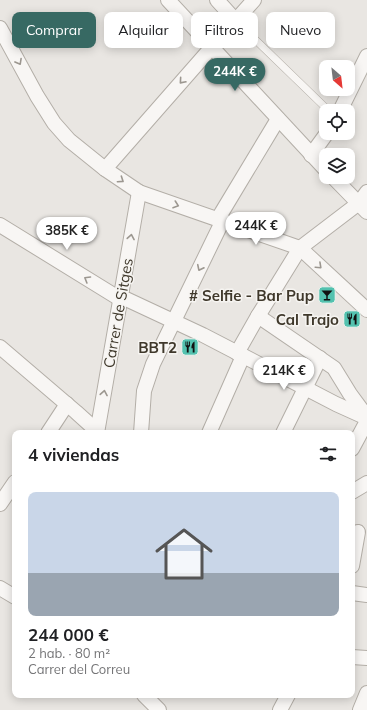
<!DOCTYPE html>
<html lang="es">
<meta charset="utf-8">
<style>
:root{--surface:#fff;--page:#f6f6f6;--text:#202124;--muted:#757577;--line:#e0e0e0;--accent:#376963}
body{margin:0;font-family:Mulish,sans-serif;background:var(--page);color:var(--text);height:100vh;display:flex;flex-direction:column;font-size:15px;white-space:nowrap}
*{box-sizing:border-box;margin:0}
p{font-size:13px;color:var(--muted)}
.icon{flex:none;width:22px;height:22px;fill:none;stroke:currentColor;stroke-width:2;stroke-linecap:round;stroke-linejoin:round}
.map{position:relative;flex:1;overflow:hidden}
.drawer{position:absolute;left:12px;top:430px;width:343px;height:268px;display:flex;flex-direction:column;background:var(--surface);border-radius:8px;box-shadow:0 2px 10px #0003}
.drawer>*{flex:none}
.hud{position:absolute;left:12px;top:12px;width:343px;height:36px;display:flex;gap:8px}
.needle{width:26px;rotate:152deg}
.buttons{position:absolute;left:319px;top:60px;display:grid;gap:8px}
.buttons a{display:grid;place-items:center;width:36px;height:36px;border-radius:8px;background:var(--surface);box-shadow:0 2px 10px #0003;font-size:20px}
.price{position:absolute;translate:-50% -34px;padding:0 9px;border-radius:14px;background:#fff;color:#222;font-size:13px;line-height:26px;filter:drop-shadow(0 1px 2px #0008)}
.price::after{content:'';position:absolute;left:50%;top:24px;width:12px;height:9px;margin-left:-6px;background:inherit;clip-path:polygon(0 0,100% 0,50% 100%)}
.price.selected{background:var(--accent);color:#fff}
ul{padding:0;list-style:none}
li{display:grid;align-content:center;gap:8px;height:212px;padding:0 16px}
li+li{border-top:1px solid var(--line)}
li span{display:grid;place-items:center;height:124px;border-radius:8px;color:#555}
li>.icon{margin-inline-start:auto}
span .icon{width:72px;height:72px;fill:#fffc;stroke-width:1}
li b{font-size:17px}
h2{display:flex;justify-content:space-between;align-items:center;height:48px;padding:0 16px;font-size:17px}
.pill{padding:0 14px;border-radius:8px;background:var(--surface);box-shadow:0 2px 10px #0003;font-size:14px;line-height:36px}
.pill.selected{background:var(--accent);color:#fff}
.map>svg:first-child{display:block}
</style>
<div class="map">
<svg width="367" height="710" viewBox="0 0 367 710">
<rect width="100%" height="100%" fill="#e9e6e2"/>
<g fill="none" stroke-linecap="round" stroke-linejoin="round">
<defs>
<path id="lane" d="M 236,21 L 329,111"/>
<g id="street">
<path d="M 168,0 L 326,170"/>
<path d="M 217,0 L 236,21"/>
<path d="M 0,28 L 37,96 L 54,123 L 69,140 L 105,169 L 139,192 L 300,248 L 367,310"/>
<path d="M 340,111 L 367,56"/>
<path d="M 311,155 L 327,133"/>
<path d="M 105,169 L 212,47 L 254,0"/>
<path d="M 333,177 L 367,212"/>
<path d="M 218,219 L 222,212 L 278,119"/>
<path d="M 0,225 L 120,299 L 126,299 L 203,335 L 336,404 L 367,418"/>
<path d="M 258,316 L 334,368 L 350,394 L 367,417"/>
<path d="M 0,347 L 76,412 L 97,431"/>
<path d="M 237,353 L 258,316 L 300,248 L 359,203 L 367,192"/>
<path d="M 48,433 L 67,404"/>
<path d="M 97,433 L 139,192"/>
<path d="M 141,433 L 144,391 L 153,364 L 223,220"/>
<path d="M 209,433 L 243,356"/>
<path d="M 283,433 L 320,358"/>
<path d="M 352,449 L 367,421"/>
<path d="M 352,492 L 367,483"/>
<path d="M 0,504 L 15,482"/>
<path d="M 352,566 L 358,532"/>
<path d="M 0,588 L 15,597"/>
<path d="M 352,593 L 367,595"/>
<path d="M 352,657 L 367,658"/>
<path d="M 144,695 L 159,710"/>
<path d="M 280,710 L 288,695"/>
<path d="M 360,710 L 367,693"/>
</g>
</defs>
<use href="#lane" stroke="#b3aea7" stroke-width="8"/>
<use href="#street" stroke="#b3aea7" stroke-width="16"/>
<use href="#lane" stroke="#f8f6f4" stroke-width="7"/>
<use href="#street" stroke="#f8f6f4" stroke-width="14"/>
</g>
<defs><path id="oneway-chevron" d="M-2-3.5L2.5 0L-2 3.5" fill="none" stroke-width="1.6" stroke-linecap="round" stroke-linejoin="round"/></defs>
<g stroke="#9c9790">
<use href="#oneway-chevron" transform="translate(19 62) rotate(61)"/>
<use href="#oneway-chevron" transform="translate(182 81) rotate(131)"/>
<use href="#oneway-chevron" transform="translate(121 180) rotate(34)"/>
<use href="#oneway-chevron" transform="translate(176 205) rotate(19)"/>
<use href="#oneway-chevron" transform="translate(131 237) rotate(-80)"/>
<use href="#oneway-chevron" transform="translate(319 266) rotate(43)"/>
<use href="#oneway-chevron" transform="translate(200 268) rotate(116)"/>
<use href="#oneway-chevron" transform="translate(87 279) rotate(-149)"/>
<use href="#oneway-chevron" transform="translate(104 393) rotate(-80)"/>
</g>
<defs>
<symbol id="bar-square" viewBox="-11 -11 22 22"><rect x="-9" y="-9" width="18" height="18" rx="4" fill="#53c2af" stroke="#f6f4f1"/><path d="M-6-5H6L.8 .8V4.5H3.5V6h-7V4.5H-.8V.8Z" fill="#111"/></symbol>
<symbol id="restaurant-square" viewBox="-11 -11 22 22"><rect x="-9" y="-9" width="18" height="18" rx="4" fill="#53c2af" stroke="#f6f4f1"/><path d="M-5-6h1v4h1v-4h1v4h1v-4h1v5L-1.5 .5V6h-2V.5L-5-1ZM5-6V6H3V1.5H1.5Q1.5-4 5-6Z" fill="#111"/></symbol>
</defs>
<g fill-rule="evenodd">
<use href="#bar-square" x="317" y="285" width="20" height="20"/>
<use href="#restaurant-square" x="342" y="309" width="20" height="20"/>
<use href="#restaurant-square" x="180" y="337" width="20" height="20"/>
</g>
<g text-anchor="middle" dominant-baseline="central" stroke-width="3" stroke-linejoin="round" paint-order="stroke">
<g font-size="15" font-weight="bold" fill="#3f382b" stroke="#f6f4f1" text-anchor="end">
<text x="314" y="295"># Selfie - Bar Pup</text>
<text x="339" y="319">Cal Trajo</text>
<text x="177" y="347">BBT2</text>
</g>
<g font-size="15" fill="#3f382b" stroke="#f6f4f1">
<text transform="translate(118 313) rotate(-80)">Carrer de Sitges</text>
</g>
</g>
</svg>
<div class="buttons">
<a><svg class="needle" viewBox="-14 -14 28 28"><path d="M0-13l5 13h-10z" fill="#e53935"/><path d="M0 13l5-13h-10z" fill="#757577"/></svg></a>
<a><svg class="icon" aria-label="locate" viewBox="0 0 24 24"><circle cx="12" cy="12" r="6"/><path d="M12 2v4M12 18v4M2 12h4M18 12h4"/></svg></a>
<a><svg class="icon" aria-label="layers" viewBox="0 0 24 24"><path d="M12 4l9 5-9 5-9-5zM3 14l9 5 9-5"/></svg></a>
</div>
<b class="price selected" style="left:235px;top:92px">244K €</b>
<b class="price" style="left:256px;top:246px">244K €</b>
<b class="price" style="left:67px;top:251px">385K €</b>
<b class="price" style="left:284px;top:391px">214K €</b>
<div class="hud">
<a class="pill selected">Comprar</a>
<a class="pill">Alquilar</a>
<a class="pill">Filtros</a>
<a class="pill">Nuevo</a>
</div>
<section class="drawer">
<h2>4 viviendas<svg class="icon" aria-label="filters" viewBox="0 0 24 24"><path d="M4 7h16M4 17h16"/><circle cx="9" cy="7" r="2"/><circle cx="15" cy="17" r="2"/></svg></h2>
<ul>
<li><span style="background:linear-gradient(#c9d6e8 65%,#9aa5b1 0)"><svg class="icon" aria-label="home" viewBox="0 0 24 24"><path d="M3 11l9-7 9 7M6 9v11h12V9"/></svg></span><div><b>244 000 €</b><p>2 hab. · 80 m²</p><p>Carrer del Correu</p></div></li>
</ul>
</section>
</div>
